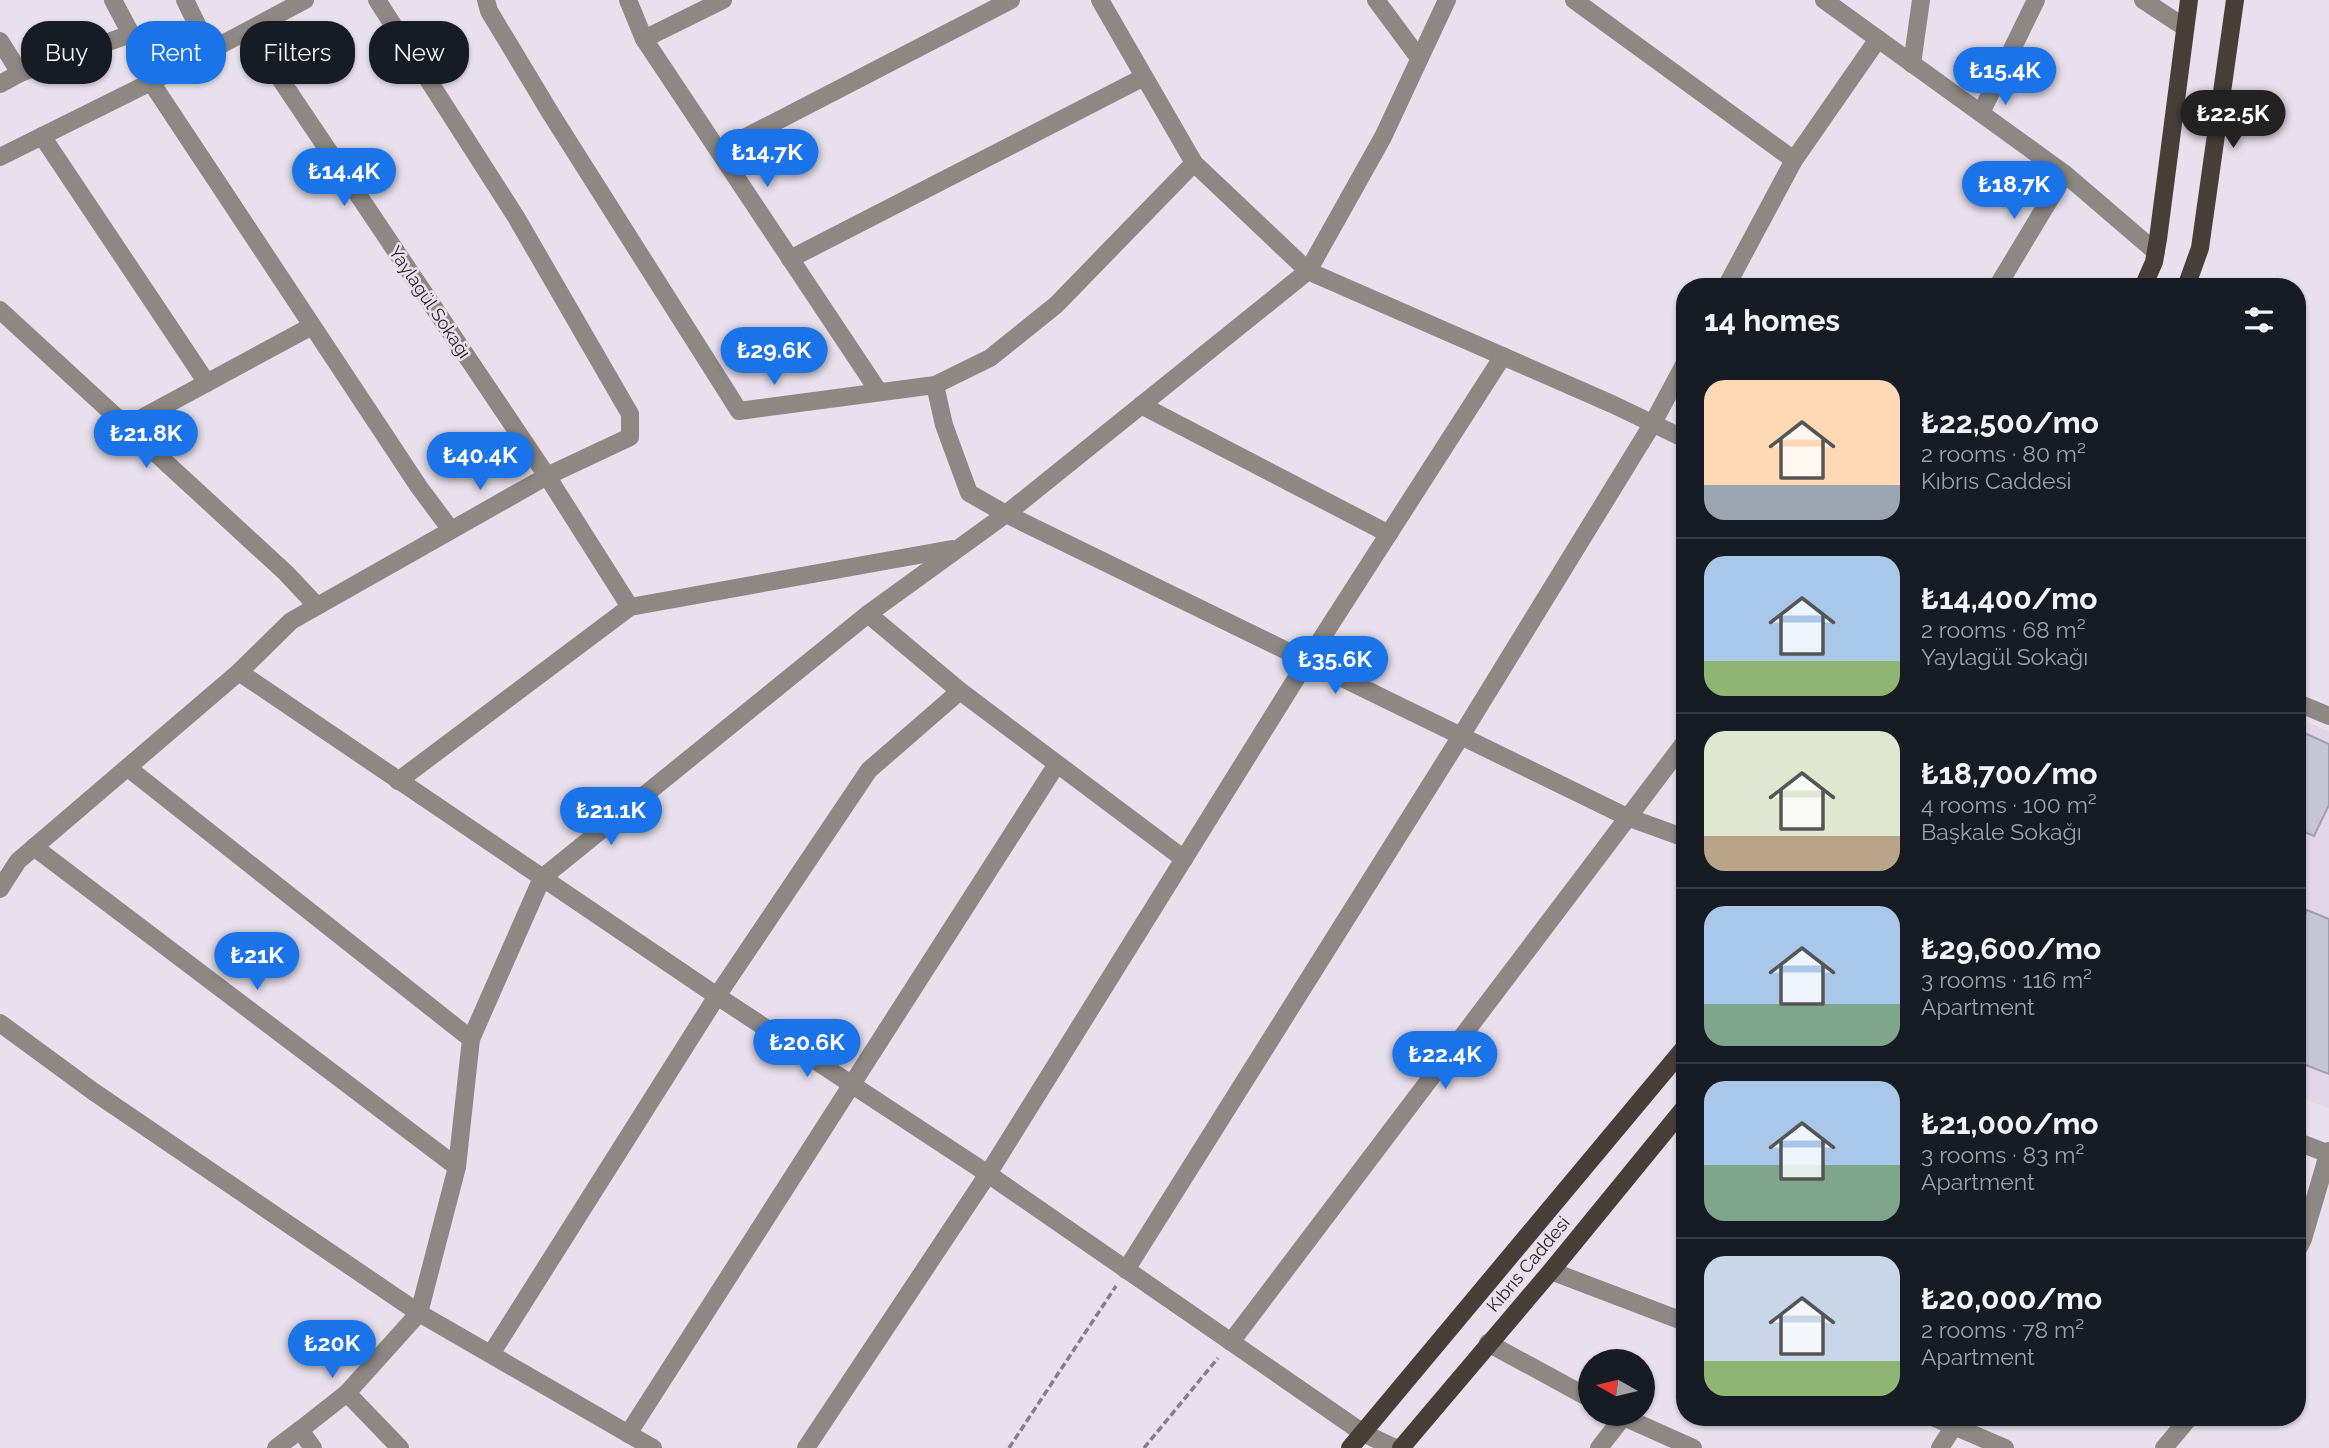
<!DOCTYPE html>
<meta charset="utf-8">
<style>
:root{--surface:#171b24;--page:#20242c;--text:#f1f3f6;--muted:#9ea1a6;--line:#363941;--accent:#1a73e8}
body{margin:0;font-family:Raleway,sans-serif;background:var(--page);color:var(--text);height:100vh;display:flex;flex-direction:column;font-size:26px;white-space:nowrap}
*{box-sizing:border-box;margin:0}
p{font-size:23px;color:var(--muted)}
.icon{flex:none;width:38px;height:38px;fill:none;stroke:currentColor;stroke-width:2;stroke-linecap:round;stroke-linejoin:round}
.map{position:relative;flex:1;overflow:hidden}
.side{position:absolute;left:1676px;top:278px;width:630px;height:1148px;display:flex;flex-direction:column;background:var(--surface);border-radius:28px;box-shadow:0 2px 5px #0004}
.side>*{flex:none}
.guide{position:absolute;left:21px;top:21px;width:665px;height:63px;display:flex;gap:14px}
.needle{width:46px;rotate:278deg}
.buttons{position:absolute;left:1578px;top:1349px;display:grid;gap:14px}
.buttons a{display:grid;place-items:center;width:77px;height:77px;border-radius:50%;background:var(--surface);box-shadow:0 2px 5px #0004;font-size:35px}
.price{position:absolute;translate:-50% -60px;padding:0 16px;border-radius:24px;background:var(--accent);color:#fff;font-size:23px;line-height:46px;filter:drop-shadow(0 2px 4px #0008)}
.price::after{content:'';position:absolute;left:50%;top:42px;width:21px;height:16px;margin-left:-10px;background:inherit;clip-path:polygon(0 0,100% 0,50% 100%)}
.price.active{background:#222;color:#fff}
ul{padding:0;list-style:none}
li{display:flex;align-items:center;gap:21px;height:175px;padding:0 28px}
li+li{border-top:2px solid var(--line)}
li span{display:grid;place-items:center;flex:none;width:196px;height:140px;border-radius:21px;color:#555}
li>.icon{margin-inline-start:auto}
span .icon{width:84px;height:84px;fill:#fffc;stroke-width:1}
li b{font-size:30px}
h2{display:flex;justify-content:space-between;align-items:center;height:84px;padding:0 28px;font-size:30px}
.chip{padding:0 24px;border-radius:28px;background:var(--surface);box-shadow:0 2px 5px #0004;font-size:24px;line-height:63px}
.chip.active{background:var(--accent);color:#fff}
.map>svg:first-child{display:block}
</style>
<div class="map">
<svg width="2329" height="1448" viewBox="0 0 2329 1448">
<rect width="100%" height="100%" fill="#e8e0ec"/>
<path fill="#e1d5e8" d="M 2298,717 L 2329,732 L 2329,1108 L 2298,1097 Z"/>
<g fill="#c6c5d3" stroke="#9f9eab" stroke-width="2">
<path d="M 2298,730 L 2329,744 L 2329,805 L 2314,836 L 2298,829 Z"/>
<path d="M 2307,910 L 2329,919 L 2329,1074 L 2298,1062 L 2298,933 Z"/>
</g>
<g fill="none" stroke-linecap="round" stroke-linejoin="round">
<g stroke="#857f88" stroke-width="3.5" stroke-dasharray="7 3.5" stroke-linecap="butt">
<path d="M 1009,1448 L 1116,1286"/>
<path d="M 1144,1448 L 1218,1358"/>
</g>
<g stroke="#8d8884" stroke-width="18">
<path d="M 113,0 L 131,34 L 151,82 L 419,487 L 451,530"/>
<path d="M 185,0 L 210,51"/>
<path d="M 486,0 L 489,11 L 551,114 L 739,411 L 935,385 L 990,358 L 1056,305 L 1194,163"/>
<path d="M 628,0 L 644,39 L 879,392"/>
<path d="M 1100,0 L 1194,163 L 1308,271 L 1612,404 L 1685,439"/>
<path d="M 1376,0 L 1419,58"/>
<path d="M 1574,0 L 1794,160"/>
<path d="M 1824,0 L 2065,174 L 2156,252"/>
<path d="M 2143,0 L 2184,27"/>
<path d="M 248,31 L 547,476 L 630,607"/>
<path d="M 644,39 L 723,0"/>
<path d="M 0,41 L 20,73"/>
<path d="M 1912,64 L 1921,0"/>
<path d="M 0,84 L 20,73 L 131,34"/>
<path d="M 1981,113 L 2036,0"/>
<path d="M 42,136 L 207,383"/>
<path d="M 719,151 L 1011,0"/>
<path d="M 0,157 L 151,82 L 305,0"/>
<path d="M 790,259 L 1144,77"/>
<path d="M 1726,287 L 1794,160 L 1878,39"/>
<path d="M 1997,287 L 2065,174"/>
<path d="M 0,310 L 286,573 L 317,606"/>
<path d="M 935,385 L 944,425 L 969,493 L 1006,514 L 1308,271 L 1383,137 L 1447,0"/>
<path d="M 1141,405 L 1389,534"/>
<path d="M 127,426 L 312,326"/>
<path d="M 868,614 L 960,691 L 1184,859"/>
<path d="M 239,672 L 717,996 L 988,1174 L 1363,1433 L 1395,1448"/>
<path d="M 2298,703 L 2329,716"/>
<path d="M 128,768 L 471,1039"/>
<path d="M 398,781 L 630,607 L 952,549"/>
<path d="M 34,847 L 457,1167"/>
<path d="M 0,889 L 18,861 L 239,672 L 291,621 L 547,476 L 630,437 L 630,414 L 516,217 L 377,0"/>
<path d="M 0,1023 L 94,1092 L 419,1313 L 653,1448"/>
<path d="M 2298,1142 L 2329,1154"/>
<path d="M 2298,1249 L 2303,1239 L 2329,1151"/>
<path d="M 1126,1270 L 1461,736 L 1653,423 L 1685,363"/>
<path d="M 1551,1271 L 1685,1322"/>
<path d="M 1231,1342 L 1685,742"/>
<path d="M 1488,1343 L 1591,1399"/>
<path d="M 491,1354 L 717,996 L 869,770 L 960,691"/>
<path d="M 347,1393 L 419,1313 L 457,1167 L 471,1039 L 542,878 L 868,614 L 1006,514 L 1627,817 L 1685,838"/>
<path d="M 1617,1414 L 1693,1448"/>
<path d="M 1935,1418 L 2005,1448"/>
<path d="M 628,1434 L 1057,764"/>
<path d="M 276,1448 L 300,1430"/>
<path d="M 313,1448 L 300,1430 L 347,1393 L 400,1448"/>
<path d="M 806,1448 L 988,1174 L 1307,661 L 1503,356"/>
<path d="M 1599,1448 L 1623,1417"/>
<path d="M 1940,1448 L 1959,1418"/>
<path d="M 2164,1448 L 2189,1418"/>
</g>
<g stroke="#483f39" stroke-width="18">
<path d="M 2143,287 L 2154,262 L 2158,239 L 2189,0"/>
<path d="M 2186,287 L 2200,248 L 2235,0"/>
<path d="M 1350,1448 L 1685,1047"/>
<path d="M 1401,1448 L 1551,1271 L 1685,1107"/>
</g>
</g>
<g text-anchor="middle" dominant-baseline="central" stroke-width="5" stroke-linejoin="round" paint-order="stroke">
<g font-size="18" fill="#221f24" stroke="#e8e0ec">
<text transform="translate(430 302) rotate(56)">Yaylagül Sokağı</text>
<text transform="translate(1528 1264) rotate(-50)">Kıbrıs Caddesi</text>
</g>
</g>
</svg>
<div class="buttons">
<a><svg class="needle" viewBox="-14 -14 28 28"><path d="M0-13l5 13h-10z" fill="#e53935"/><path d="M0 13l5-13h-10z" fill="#9ea1a6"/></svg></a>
</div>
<b class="price" style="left:2005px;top:107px">₺15.4K</b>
<b class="price active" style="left:2233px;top:150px">₺22.5K</b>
<b class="price" style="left:767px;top:189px">₺14.7K</b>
<b class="price" style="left:344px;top:208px">₺14.4K</b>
<b class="price" style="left:2014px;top:221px">₺18.7K</b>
<b class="price" style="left:774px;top:387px">₺29.6K</b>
<b class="price" style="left:146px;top:470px">₺21.8K</b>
<b class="price" style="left:480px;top:492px">₺40.4K</b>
<b class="price" style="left:1335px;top:696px">₺35.6K</b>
<b class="price" style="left:611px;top:847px">₺21.1K</b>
<b class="price" style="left:257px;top:992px">₺21K</b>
<b class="price" style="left:807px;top:1079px">₺20.6K</b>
<b class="price" style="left:1445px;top:1091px">₺22.4K</b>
<b class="price" style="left:332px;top:1380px">₺20K</b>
<div class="guide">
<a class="chip">Buy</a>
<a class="chip active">Rent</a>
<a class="chip">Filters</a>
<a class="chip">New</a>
</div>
<section class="side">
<h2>14 homes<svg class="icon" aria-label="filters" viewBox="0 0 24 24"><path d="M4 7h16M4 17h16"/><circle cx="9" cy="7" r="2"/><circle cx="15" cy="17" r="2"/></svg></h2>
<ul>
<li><span style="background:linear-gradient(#ffd9b3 75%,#9aa5b1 0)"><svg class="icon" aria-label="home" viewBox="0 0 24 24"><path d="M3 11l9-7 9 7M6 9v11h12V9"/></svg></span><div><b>₺22,500/mo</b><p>2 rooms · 80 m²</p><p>Kıbrıs Caddesi</p></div></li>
<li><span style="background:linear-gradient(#a9c7e8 75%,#8fb573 0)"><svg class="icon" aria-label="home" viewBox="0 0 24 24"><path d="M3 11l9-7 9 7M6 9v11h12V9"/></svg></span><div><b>₺14,400/mo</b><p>2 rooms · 68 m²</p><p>Yaylagül Sokağı</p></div></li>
<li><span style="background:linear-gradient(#dfe7d0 75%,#b9a48a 0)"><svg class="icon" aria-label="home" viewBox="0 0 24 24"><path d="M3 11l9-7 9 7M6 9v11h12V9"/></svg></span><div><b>₺18,700/mo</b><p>4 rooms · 100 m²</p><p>Başkale Sokağı</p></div></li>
<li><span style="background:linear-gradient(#a9c7e8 70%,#7fa58c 0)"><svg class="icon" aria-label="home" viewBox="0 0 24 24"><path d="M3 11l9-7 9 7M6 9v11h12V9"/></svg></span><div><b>₺29,600/mo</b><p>3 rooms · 116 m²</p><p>Apartment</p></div></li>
<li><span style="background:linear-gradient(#a9c7e8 60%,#7fa58c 0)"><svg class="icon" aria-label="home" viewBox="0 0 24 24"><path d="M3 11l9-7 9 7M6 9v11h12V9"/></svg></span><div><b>₺21,000/mo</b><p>3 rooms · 83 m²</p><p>Apartment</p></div></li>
<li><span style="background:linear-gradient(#c9d6e8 75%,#8fb573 0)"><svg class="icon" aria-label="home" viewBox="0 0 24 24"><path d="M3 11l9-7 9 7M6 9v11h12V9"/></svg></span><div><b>₺20,000/mo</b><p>2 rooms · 78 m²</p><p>Apartment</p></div></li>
</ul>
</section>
</div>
